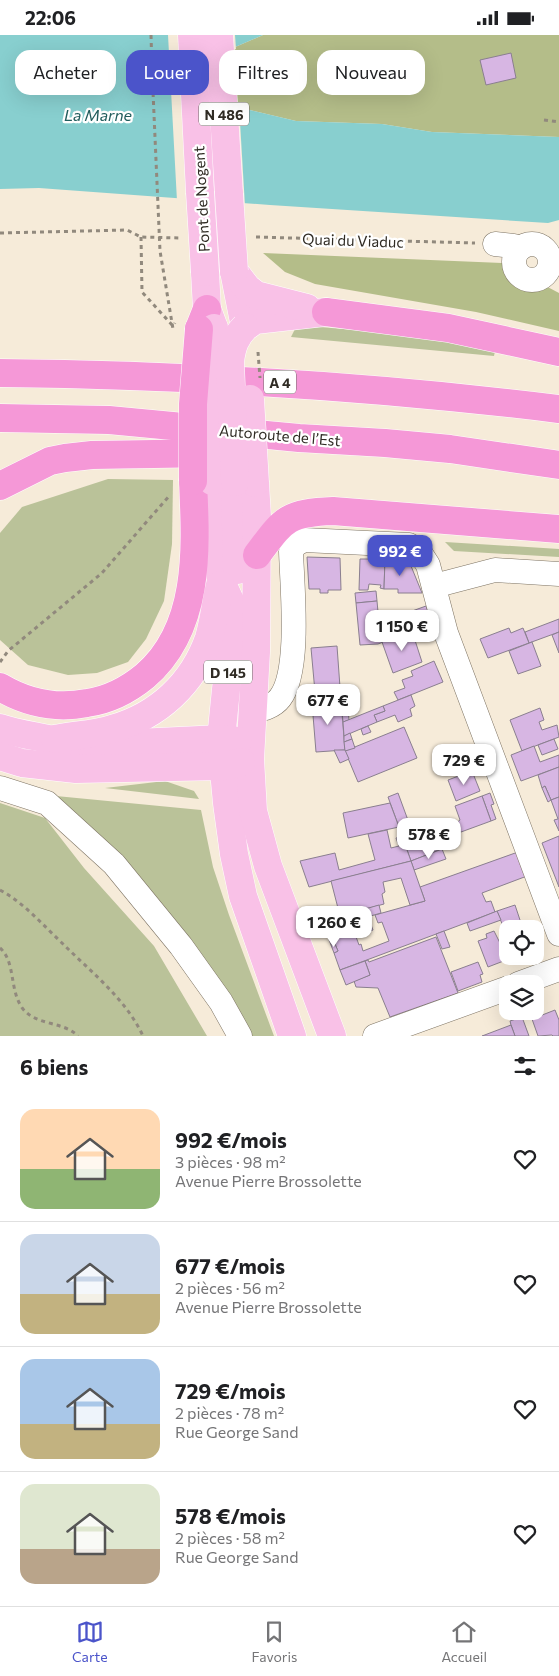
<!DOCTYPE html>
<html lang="fr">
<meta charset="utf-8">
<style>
:root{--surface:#fff;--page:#f2f2f2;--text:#202124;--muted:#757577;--line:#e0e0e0;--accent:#4b54ca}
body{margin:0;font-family:Commissioner,sans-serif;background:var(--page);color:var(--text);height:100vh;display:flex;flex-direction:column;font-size:19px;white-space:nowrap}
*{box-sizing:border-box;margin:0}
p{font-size:16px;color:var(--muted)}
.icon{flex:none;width:28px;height:28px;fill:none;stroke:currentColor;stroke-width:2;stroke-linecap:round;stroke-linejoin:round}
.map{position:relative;height:1001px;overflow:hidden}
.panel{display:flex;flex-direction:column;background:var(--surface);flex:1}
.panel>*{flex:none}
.hud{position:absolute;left:15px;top:15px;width:530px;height:45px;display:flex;gap:10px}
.buttons{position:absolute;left:499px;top:885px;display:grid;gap:10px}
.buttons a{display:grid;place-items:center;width:45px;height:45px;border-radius:10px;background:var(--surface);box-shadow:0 5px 20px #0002;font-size:25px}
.price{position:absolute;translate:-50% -42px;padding:0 11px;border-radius:10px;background:#fff;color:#222;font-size:16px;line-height:32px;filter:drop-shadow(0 1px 2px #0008)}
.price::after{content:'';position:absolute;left:50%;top:30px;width:15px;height:11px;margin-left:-8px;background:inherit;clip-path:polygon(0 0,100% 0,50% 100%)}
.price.on{background:var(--accent);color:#fff}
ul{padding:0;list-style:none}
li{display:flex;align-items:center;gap:15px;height:125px;padding:0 20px}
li+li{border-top:1px solid var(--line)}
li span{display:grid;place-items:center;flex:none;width:140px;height:100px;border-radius:15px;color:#555}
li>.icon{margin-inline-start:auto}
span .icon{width:60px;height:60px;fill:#fffc;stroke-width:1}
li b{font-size:21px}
h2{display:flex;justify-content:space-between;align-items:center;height:60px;padding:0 20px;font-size:21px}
.tag{padding:0 18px;border-radius:15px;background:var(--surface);box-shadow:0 5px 20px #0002;font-size:18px;line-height:45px}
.tag.on{background:var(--accent);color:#fff}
.status{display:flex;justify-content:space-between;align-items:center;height:35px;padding:0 25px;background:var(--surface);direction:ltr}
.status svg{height:14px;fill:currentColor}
.menu{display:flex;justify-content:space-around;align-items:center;height:70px;border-top:1px solid var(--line);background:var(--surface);font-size:14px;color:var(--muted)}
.menu a{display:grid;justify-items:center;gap:2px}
.menu .on{color:var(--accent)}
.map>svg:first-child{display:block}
</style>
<div class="status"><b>22:06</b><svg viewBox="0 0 49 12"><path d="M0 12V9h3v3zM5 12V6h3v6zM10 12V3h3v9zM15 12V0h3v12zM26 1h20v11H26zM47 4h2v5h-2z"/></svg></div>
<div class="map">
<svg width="559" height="1001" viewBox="0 0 559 1001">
<rect width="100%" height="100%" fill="#f6ebd9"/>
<g fill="#bac299">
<path d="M 297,290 L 459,304 L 496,311 L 494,321 L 291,302 Z"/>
<path d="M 108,444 L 173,445 L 172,509 L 164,566 L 146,604 L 128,627 L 97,638 L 68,640 L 28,630 L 0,605 L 0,498 L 22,472 Z"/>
<path d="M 445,507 L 559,514 L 559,522 L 454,516 Z"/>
<path d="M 165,746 L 194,756 L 199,764 L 105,753 Z"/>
<path d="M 56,761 L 201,775 L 213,832 L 229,880 L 274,1001 L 247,1001 Z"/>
<path d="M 0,768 L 45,783 L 84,833 L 154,911 L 207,1001 L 0,1001 Z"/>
</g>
<g fill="#b4bd89">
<path d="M 263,0 L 559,0 L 559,102 L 432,97 L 382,89 L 296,86 L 204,64 L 171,49 L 170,41 L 174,36 L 205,25 Z"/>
<path d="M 263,218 L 502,228 L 559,258 L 559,296 L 476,277 L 315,249 L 285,237 Z"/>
</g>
<path fill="#88cfcf" d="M 0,0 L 263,0 L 205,25 L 174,36 L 170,41 L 171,49 L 204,64 L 296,86 L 382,89 L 432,97 L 559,102 L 559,185 L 548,188 L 270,170 L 39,153 L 0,154 Z"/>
<path fill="#f6ebd9" d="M 168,0 L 235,0 L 236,14 L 206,28 L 175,38 L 172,42 L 173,48 L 177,50 L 205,62 L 239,70 L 245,171 L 177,166 Z"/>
<g fill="#d7b6e3" stroke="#8a7f8f">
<path d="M 511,18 L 516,43 L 486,50 L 480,25 Z"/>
<path d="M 307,522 L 340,523 L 341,555 L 328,555 L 328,558 L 320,558 L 320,554 L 309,554 Z"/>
<path d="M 360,524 L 385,524 L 384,554 L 380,553 L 381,550 L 369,549 L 368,555 L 359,555 Z"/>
<path d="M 385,524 L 404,525 L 411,531 L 422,558 L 398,558 L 398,554 L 384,554 Z"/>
<path d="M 376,556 L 377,566 L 356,568 L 355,558 Z"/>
<path d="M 377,566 L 379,588 L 426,571 L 433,588 L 378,609 L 360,610 L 356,568 Z"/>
<path d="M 559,584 L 559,597 L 529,608 L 525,597 Z"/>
<path d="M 509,593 L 511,598 L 523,593 L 529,608 L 488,623 L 480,604 Z"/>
<path d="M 412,596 L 422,627 L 393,638 L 382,607 Z"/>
<path d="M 559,597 L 559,618 L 552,600 Z"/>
<path d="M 532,607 L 541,631 L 518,639 L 509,616 Z"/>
<path d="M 337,611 L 341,666 L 316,668 L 311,613 Z"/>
<path d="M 434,626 L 443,647 L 398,665 L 394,657 L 405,653 L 402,645 L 413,641 L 411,636 Z"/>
<path d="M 411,660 L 415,671 L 410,674 L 412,681 L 398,687 L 395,680 L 377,687 L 374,680 L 385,676 L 383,671 Z"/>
<path d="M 347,664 L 349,685 L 343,687 L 341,665 Z"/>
<path d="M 341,666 L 345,715 L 316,717 L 312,668 Z"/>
<path d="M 383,671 L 385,676 L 374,680 L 377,687 L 344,701 L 343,687 Z"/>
<path d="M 540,673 L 544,685 L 539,687 L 542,695 L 557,690 L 559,702 L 522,716 L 510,685 Z"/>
<path d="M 368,691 L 371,697 L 363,700 L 361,694 Z"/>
<path d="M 404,692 L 417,723 L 358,747 L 345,716 Z"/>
<path d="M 350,698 L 352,704 L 344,707 L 344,701 Z"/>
<path d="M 352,704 L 355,713 L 345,716 L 344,707 Z"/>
<path d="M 554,704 L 558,714 L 542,720 L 538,710 Z"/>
<path d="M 534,711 L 540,727 L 559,720 L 559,732 L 521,746 L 511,720 Z"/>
<path d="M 334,715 L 345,715 L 349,724 L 340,728 Z"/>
<path d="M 559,732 L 559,762 L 551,765 L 545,751 L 542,753 L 538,740 Z"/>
<path d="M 472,736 L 480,756 L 456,766 L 448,745 Z"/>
<path d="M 545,751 L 551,765 L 548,767 L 542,753 Z"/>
<path d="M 398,758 L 409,788 L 399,792 L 388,762 Z"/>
<path d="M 490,758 L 494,769 L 491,770 L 496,784 L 491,786 L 482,761 Z"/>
<path d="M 482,761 L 491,786 L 461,797 L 458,796 L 455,789 L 460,785 L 455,771 Z"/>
<path d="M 559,762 L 559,796 L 554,785 L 558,784 L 551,765 Z"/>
<path d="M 390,768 L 399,792 L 348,803 L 343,778 Z"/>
<path d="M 432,786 L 442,814 L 411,826 L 401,798 Z"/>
<path d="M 408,789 L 410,794 L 401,798 L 399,792 Z"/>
<path d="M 387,795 L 391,813 L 399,811 L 396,803 L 402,801 L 411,826 L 309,852 L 300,826 L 335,818 L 339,835 L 375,825 L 368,799 Z"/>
<path d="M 559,801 L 559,852 L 542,808 Z"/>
<path d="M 442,814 L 446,824 L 414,835 L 411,826 Z"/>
<path d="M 518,817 L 527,841 L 482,858 L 486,867 L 491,866 L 495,877 L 340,935 L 334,918 L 338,916 L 335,909 L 331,910 L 325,894 L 368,882 L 373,895 L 360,900 L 359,897 L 355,899 L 359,910 L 361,909 L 363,916 L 389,906 L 382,887 L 378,888 L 375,880 L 425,866 L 420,852 Z"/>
<path d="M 411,826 L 425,866 L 410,870 L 401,843 L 383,847 L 385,857 L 382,859 L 384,869 L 340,881 L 331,846 Z"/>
<path d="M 379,870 L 381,878 L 353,886 L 351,878 Z"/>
<path d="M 515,870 L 523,894 L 508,894 L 508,904 L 497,876 Z"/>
<path d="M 497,876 L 501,885 L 470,896 L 467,888 Z"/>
<path d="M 444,896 L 450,912 L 442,914 L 436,899 Z"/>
<path d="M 494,896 L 500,908 L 508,905 L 508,921 L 514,922 L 488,932 L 478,906 L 487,903 L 486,899 Z"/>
<path d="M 436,902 L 458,958 L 390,982 L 378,953 L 356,952 L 354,946 L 370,940 L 365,926 L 368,925 L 369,927 Z"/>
<path d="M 335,909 L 338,916 L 334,918 L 331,910 Z"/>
<path d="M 365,926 L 370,940 L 346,950 L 340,935 Z"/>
<path d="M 478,927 L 483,939 L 480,940 L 482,947 L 458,956 L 451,937 Z"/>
<path d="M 555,975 L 559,985 L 559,1001 L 553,1001 L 552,1000 L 538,1001 L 532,984 Z"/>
<path d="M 522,982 L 529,1001 L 515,1001 L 511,990 L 510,986 Z"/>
<path d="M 511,990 L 515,1001 L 482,1001 Z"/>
</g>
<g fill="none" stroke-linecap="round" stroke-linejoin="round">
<defs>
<g id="minor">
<path d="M 495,209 L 513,211 L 521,213"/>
<circle cx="532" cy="227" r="18"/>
<path d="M 434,551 L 495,535 L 559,539"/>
<path d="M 253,676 C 263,674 273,672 280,663 C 301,636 292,551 291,516 L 296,509 L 304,505 L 409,510 L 419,516 L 428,530 L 446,598 L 559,899"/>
<path d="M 0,753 L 47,768 L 114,829 L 181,911 L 221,967 L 240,1001"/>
<path d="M 518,949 L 559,934"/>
<path d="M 375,1001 L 508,953"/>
</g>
<g id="major">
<path d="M 192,0 L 200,157"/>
<path d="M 219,0 L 229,159"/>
<path d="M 234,236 L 245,292 L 255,285 L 326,277"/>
<path d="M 234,236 L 247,253 L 256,260 L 307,273"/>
<path d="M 205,237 L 207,274 L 214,293"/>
<path d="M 212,446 L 221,546 L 232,570 L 230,615 L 221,704 L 227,768 L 234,819 L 243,861 L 292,1001"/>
<path d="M 235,447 L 237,535"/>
<path d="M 255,448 L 257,482 L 256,617 L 250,724 L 253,776 L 268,831 L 332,1001"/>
<path d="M 0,693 C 24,701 50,702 74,711 L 221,704 L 238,706"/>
<path d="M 55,704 C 73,700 94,700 112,694 C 158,681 193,649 209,603 C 214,586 216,567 220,550"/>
<path d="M 0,721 L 22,728 L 76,734 L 224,731 L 241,727"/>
</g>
<g id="highway">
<path d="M 326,277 L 448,293 L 559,317"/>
<path d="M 199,294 L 207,274"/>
<path d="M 0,338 C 188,340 372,351 559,374"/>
<path d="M 0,383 L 109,385 L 299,403 L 385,408 L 450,414 L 559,430"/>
<path d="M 0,451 L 50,426 L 65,423 L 92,420 L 216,418"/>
<path d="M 257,520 C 284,484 286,478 333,476 L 559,494"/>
<path d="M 0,652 C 27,668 57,674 87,668 C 109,665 128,655 145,641 C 201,593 196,512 193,446"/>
</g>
</defs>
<use href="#minor" stroke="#7e7464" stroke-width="25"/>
<use href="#major" stroke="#fff" stroke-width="29"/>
<use href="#highway" stroke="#fff" stroke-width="29"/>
<g stroke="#91897d" stroke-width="3" stroke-dasharray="4 4" stroke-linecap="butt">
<path d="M 151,0 L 152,34"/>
<path d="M 544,85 L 559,87"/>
<path d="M 0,198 L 127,195 L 141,202 L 180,203"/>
<path d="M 141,202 L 142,257 L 173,291 L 175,288"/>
<path d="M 256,202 L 475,208"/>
<path d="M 0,627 L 8,616 L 102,538 L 170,460"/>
<path d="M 0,855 C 24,868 42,889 62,908 C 90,936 126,964 143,1001"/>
<path d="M 0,913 C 16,927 9,956 23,974 C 37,991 63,986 78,1001"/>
</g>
<use href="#minor" stroke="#fff" stroke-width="24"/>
<use href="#major" stroke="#f9c1e7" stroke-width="28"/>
<use href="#highway" stroke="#f598d7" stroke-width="28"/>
<defs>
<g id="major-bridge">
<path d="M 200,157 L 205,237"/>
<path d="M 229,159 L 234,236"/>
<path d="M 250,364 L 255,448"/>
<path d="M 212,446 L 210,358 L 214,293"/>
<path d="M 235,447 L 230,326 C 232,312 235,302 245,292"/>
</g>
<path id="highway-bridge" d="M 193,446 L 193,369 L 199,294"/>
</defs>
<use href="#major-bridge" stroke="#fff" stroke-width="29" stroke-linecap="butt"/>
<use href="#highway-bridge" stroke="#fff" stroke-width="29" stroke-linecap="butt"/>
<g stroke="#91897d" stroke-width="3" stroke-dasharray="4 4" stroke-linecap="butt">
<path d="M 152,34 L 160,216 L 173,294"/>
<path d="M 258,317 L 260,343"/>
</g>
<use href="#major-bridge" stroke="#f9c1e7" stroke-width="28"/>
<use href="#highway-bridge" stroke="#f598d7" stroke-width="28"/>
</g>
<g text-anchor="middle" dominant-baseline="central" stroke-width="4.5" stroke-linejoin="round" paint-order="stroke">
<g fill="#fff" stroke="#6e6b66" stroke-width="1">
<rect x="199" y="67.5" width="50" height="23" rx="4"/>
<rect x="264" y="335.5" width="32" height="23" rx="4"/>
<rect x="204" y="625.5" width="48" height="23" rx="4"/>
</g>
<g font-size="14" font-weight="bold" fill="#302c25">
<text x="224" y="79">N 486</text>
<text x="280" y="347">A 4</text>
<text x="228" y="637">D 145</text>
</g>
<g font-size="15" fill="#302c25" stroke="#fff">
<text transform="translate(201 164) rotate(-93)">Pont de Nogent</text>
<text transform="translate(353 205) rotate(2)">Quai du Viaduc</text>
<text transform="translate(280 400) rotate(5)">Autoroute de l’Est</text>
</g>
<g font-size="16" font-style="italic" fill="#215d5d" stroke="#fff">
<text x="98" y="79">La Marne</text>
</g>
</g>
</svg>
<div class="buttons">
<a><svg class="icon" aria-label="locate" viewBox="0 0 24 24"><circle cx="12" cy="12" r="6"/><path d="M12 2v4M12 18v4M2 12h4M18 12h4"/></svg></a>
<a><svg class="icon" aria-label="layers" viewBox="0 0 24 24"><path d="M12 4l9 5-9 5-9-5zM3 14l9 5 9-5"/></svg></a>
</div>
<b class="price on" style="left:400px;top:542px">992 €</b>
<b class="price" style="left:402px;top:617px">1 150 €</b>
<b class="price" style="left:328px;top:691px">677 €</b>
<b class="price" style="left:464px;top:751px">729 €</b>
<b class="price" style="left:429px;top:825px">578 €</b>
<b class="price" style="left:334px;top:913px">1 260 €</b>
<div class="hud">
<a class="tag">Acheter</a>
<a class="tag on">Louer</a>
<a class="tag">Filtres</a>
<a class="tag">Nouveau</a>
</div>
</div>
<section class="panel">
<h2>6 biens<svg class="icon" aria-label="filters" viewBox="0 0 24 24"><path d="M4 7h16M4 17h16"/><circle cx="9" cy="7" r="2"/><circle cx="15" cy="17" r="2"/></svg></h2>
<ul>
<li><span style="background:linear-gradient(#ffd9b3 60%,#8fb573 0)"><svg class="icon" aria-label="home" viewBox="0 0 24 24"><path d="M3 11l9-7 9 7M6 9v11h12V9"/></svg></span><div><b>992 €/mois</b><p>3 pièces · 98 m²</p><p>Avenue Pierre Brossolette</p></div><svg class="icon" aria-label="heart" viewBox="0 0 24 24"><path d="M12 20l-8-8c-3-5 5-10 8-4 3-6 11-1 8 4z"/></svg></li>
<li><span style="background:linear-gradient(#c9d6e8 60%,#c2b280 0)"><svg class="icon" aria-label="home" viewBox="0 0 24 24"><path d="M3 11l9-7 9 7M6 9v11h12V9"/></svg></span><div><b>677 €/mois</b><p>2 pièces · 56 m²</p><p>Avenue Pierre Brossolette</p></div><svg class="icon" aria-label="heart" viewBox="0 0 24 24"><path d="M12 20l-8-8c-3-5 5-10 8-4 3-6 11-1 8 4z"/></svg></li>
<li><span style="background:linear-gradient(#a9c7e8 65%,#c2b280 0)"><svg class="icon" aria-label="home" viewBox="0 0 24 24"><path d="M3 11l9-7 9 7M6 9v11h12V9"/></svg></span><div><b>729 €/mois</b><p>2 pièces · 78 m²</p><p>Rue George Sand</p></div><svg class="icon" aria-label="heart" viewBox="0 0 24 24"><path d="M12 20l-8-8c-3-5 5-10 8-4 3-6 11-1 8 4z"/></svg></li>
<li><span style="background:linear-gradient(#dfe7d0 65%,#b9a48a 0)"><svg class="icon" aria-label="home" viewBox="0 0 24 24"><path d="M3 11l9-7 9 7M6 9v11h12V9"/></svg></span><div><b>578 €/mois</b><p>2 pièces · 58 m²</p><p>Rue George Sand</p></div><svg class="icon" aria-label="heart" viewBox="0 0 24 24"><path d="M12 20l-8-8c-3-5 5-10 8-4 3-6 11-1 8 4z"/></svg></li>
</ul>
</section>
<nav class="menu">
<a class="on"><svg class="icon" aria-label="map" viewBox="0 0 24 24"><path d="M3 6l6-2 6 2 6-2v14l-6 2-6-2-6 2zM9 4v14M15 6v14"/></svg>Carte</a>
<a><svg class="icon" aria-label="saved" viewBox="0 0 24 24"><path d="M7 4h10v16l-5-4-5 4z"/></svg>Favoris</a>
<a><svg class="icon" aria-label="home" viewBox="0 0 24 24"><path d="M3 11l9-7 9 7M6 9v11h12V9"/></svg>Accueil</a>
</nav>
